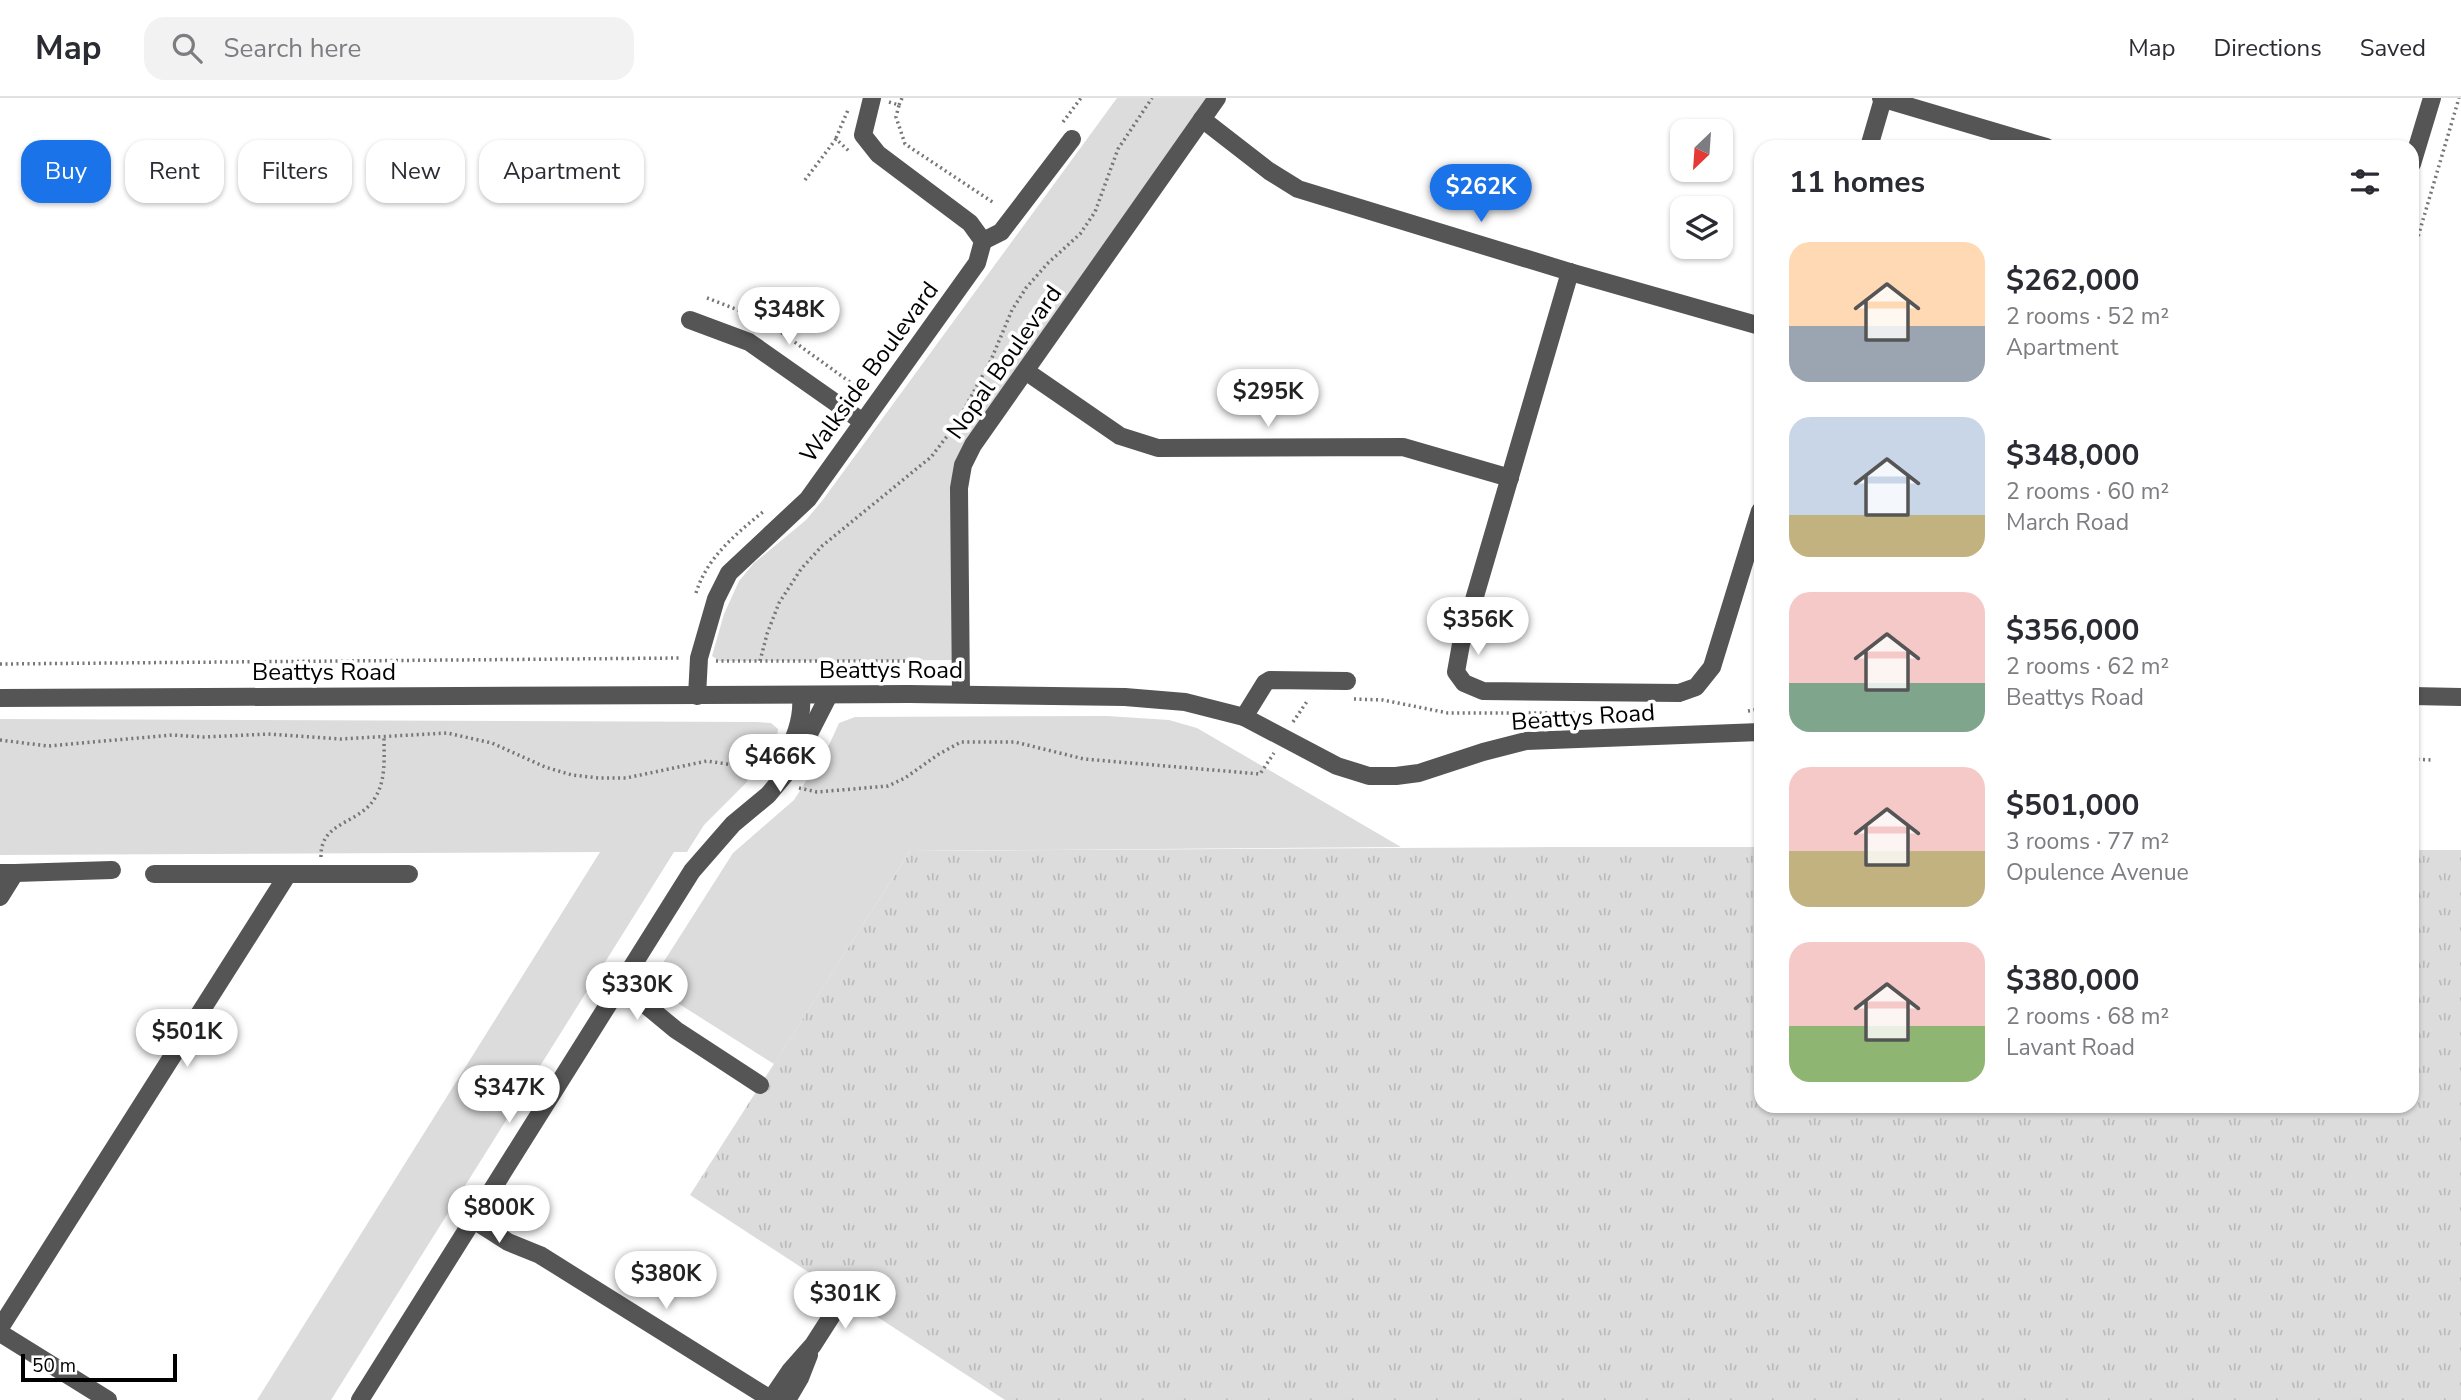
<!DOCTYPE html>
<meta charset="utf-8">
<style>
:root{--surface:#fff;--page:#f2f2f3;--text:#2b2b33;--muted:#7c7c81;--line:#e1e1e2;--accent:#1a73e8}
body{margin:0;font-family:"Nunito Sans",sans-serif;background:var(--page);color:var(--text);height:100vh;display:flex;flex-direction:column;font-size:26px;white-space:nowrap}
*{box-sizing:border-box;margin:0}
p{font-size:23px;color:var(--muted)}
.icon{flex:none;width:38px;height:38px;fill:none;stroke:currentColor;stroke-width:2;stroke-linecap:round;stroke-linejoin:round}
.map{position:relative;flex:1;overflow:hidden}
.sheet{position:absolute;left:1754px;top:42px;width:665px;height:973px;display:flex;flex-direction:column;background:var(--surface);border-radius:21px;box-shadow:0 2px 5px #0004}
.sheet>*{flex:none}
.guide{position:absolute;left:21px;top:42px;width:665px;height:63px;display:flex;gap:14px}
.needle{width:46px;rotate:205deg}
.controls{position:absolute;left:1670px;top:21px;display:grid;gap:14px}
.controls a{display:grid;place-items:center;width:63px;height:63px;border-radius:14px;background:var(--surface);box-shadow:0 2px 5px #0004;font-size:35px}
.scale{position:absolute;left:21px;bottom:18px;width:156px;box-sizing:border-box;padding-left:7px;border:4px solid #000;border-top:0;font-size:19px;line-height:24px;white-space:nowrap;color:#000;-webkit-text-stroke:5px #fff;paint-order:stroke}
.price{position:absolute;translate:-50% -60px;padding:0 16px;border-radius:24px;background:#fff;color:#222;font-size:23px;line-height:46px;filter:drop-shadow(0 2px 4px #0008)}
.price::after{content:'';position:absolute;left:50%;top:42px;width:21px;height:16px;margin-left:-10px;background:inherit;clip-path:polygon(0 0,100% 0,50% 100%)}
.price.current{background:var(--accent);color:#fff}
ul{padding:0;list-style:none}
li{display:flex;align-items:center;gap:21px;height:175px;padding:0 35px}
li span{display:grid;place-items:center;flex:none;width:196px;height:140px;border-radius:21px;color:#555}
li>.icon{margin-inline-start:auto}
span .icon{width:84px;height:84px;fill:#fffc;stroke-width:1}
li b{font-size:30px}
h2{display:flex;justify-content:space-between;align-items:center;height:84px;padding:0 35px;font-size:30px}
.pill{padding:0 24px;border-radius:21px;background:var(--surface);box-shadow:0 2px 5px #0004;font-size:24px;line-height:63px}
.pill.current{background:var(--accent);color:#fff}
header{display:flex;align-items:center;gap:42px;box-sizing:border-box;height:98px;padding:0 35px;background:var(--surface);border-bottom:2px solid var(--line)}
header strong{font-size:33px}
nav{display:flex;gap:38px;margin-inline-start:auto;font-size:24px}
.search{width:490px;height:63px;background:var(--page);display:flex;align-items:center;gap:18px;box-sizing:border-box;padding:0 24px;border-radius:21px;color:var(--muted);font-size:26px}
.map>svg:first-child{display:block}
</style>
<header>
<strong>Map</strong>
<div class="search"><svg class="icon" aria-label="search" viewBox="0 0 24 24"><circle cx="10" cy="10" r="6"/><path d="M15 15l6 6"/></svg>Search here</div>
<nav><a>Map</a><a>Directions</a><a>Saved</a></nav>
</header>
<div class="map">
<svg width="2461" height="1302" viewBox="0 0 2461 1302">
<defs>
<pattern id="grass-tufts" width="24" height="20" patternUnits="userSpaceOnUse" patternTransform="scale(1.75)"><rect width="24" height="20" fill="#dcdcdc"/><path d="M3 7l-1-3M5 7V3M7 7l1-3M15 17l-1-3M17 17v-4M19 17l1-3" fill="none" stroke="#bbb"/></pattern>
</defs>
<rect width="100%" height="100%" fill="#fff"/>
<path fill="url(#grass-tufts)" d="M 1550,749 L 1760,749 L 1760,1008 L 2412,1008 L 2412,752 L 2461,752 L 2461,1302 L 1005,1302 L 690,1097 L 910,753 Z"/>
<g fill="#dcdcdc">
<path d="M 1117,0 L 1217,0 L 963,367 L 961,562 L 719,563 L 712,558 L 724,516 L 739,483 L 754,465 L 806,422 L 822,403 Z"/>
<path d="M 1107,618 L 1169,622 L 1197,630 L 1401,749 L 910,753 L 774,966 L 657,892 L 654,879 L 733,755 L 794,702 L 829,647 L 839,625 L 855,619 Z"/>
<path d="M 0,621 L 756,624 L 771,625 L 778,631 L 777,639 L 746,685 L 704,727 L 687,754 L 674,754 L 331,1302 L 257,1302 L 600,754 L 0,757 Z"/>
</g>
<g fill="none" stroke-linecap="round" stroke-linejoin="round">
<g stroke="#777" stroke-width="3.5" stroke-dasharray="2 3.5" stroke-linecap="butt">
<path d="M 889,4 L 899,7 L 896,19 L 905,46 L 994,105"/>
<path d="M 899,7 L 902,0"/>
<path d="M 1063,24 L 1081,0"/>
<path d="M 836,40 L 848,12"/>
<path d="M 805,82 L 836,41 L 850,54"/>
<path d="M 2412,159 L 2459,0"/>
<path d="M 707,200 L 764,222 L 861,292"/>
<path d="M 696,495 C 707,459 736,436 764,413"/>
<path d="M 716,563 L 908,563"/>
<path d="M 760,563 L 767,536 L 779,505 L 801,471 L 822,448 L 931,359 L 955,328 L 991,262 L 1012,212 L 1026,190 L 1048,165 L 1080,136 L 1095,114 L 1118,51 L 1152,0"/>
<path d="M 0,566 L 680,560"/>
<path d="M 1354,601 L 1383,602 L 1448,615 L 1590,615"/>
<path d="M 1748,613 L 1760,611"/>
<path d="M 1293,624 L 1308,602"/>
<path d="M 0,642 L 48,648 L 172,637 L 204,639 L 268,636 L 340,641 L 447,635 L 492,645 L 545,669 L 572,677 L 599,680 L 626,680 L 707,663 L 740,668 L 762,675"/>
<path d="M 2412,661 L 2432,662"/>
<path d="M 799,690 L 817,694 L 888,688 L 905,680 L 939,656 L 961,644 L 1015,644 L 1084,661 L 1260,676 L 1274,655"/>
<path d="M 321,759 C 320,722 361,727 376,698 C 386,681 384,659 384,639"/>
</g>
<g stroke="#555" stroke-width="18">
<path d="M 1881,0 L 2046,49"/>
<path d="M 1202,21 L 1269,73 L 1298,91 L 1570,174 L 1760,228"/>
<path d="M 1869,49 L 1883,1"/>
<path d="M 2412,66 L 2432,0"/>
<path d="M 983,143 L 1001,134 L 1072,41"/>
<path d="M 1570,174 L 1461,546 L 1456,574 L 1464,585 L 1483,593 L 1679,595 L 1696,589 L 1712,569 L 1760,413"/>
<path d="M 690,222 L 749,244 L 863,324"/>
<path d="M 1027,274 L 1120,338 L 1158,350 L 1403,349 L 1510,380"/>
<path d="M 961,596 L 959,390 L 963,367 L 973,347 L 1217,0"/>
<path d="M 697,598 L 699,560 L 716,501 L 729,475 L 808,401 L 977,165 L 983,143 L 970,125 L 878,56 L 863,37 L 872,0"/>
<path d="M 2412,598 L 2461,599"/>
<path d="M 0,600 L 909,596 L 1125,599 L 1185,604 L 1244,619 L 1337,668 L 1369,678 L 1396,678 L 1419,675 L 1483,654 L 1526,643 L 1760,634"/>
<path d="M 1244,619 L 1265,585 L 1270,582 L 1347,583"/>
<path d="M 783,661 C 795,642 803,620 801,597"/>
<path d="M 0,775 L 15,775 L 0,799"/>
<path d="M 15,775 L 112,772"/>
<path d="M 154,776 L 288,776"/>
<path d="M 618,889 L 647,908 L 676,932 L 760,987"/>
<path d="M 472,1121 L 508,1144 L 540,1157 L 772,1302"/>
<path d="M 0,1230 L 288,776 L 409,776"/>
<path d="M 0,1235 L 108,1302"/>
<path d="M 771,1301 L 790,1273 L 813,1247 L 845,1197"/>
<path d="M 360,1302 L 692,773 L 733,726 L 768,697 L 793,667 L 829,597"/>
<path d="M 787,1302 L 800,1280 L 809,1257"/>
</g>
</g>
<g text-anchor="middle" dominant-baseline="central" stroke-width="7" stroke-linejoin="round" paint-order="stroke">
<g font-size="24" fill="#000" stroke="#fff">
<text transform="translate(1004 264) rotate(-55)">Nopal Boulevard</text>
<text transform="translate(869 274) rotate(-54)">Walkside Boulevard</text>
<text x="891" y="572">Beattys Road</text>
<text x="324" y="574">Beattys Road</text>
<text transform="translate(1583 619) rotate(-4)">Beattys Road</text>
</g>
</g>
</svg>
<div class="controls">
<a><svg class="needle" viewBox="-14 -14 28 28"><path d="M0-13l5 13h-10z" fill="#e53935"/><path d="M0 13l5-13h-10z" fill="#7c7c81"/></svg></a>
<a><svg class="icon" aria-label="layers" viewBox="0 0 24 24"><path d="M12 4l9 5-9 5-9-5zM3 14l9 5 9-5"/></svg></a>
</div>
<div class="scale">50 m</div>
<b class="price current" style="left:1481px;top:126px">$262K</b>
<b class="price" style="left:789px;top:249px">$348K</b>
<b class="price" style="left:1268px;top:331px">$295K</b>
<b class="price" style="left:1478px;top:559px">$356K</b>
<b class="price" style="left:780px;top:696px">$466K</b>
<b class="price" style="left:637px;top:924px">$330K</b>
<b class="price" style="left:187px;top:971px">$501K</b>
<b class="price" style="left:509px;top:1027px">$347K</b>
<b class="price" style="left:499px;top:1147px">$800K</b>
<b class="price" style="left:666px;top:1213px">$380K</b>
<b class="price" style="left:845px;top:1233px">$301K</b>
<div class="guide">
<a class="pill current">Buy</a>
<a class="pill">Rent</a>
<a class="pill">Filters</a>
<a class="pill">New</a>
<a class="pill">Apartment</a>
</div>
<section class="sheet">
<h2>11 homes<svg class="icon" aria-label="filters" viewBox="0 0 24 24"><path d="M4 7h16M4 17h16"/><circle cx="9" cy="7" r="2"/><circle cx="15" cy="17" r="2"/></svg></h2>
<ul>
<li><span style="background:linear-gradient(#ffd9b3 60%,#9aa5b1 0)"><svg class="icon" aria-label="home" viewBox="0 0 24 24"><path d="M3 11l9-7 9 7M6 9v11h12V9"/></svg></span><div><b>$262,000</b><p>2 rooms · 52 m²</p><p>Apartment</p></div></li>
<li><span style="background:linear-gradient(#c9d6e8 70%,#c2b280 0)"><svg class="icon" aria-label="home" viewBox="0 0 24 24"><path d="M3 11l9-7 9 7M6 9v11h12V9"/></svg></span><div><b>$348,000</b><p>2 rooms · 60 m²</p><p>March Road</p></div></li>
<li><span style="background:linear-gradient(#f6c9c9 65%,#7fa58c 0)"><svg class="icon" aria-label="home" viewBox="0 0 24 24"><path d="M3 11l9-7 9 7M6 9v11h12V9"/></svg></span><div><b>$356,000</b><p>2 rooms · 62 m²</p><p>Beattys Road</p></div></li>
<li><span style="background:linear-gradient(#f6c9c9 60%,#c2b280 0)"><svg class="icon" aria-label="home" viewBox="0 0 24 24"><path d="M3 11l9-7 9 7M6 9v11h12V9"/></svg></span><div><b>$501,000</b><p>3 rooms · 77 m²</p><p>Opulence Avenue</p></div></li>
<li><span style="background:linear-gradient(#f6c9c9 60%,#8fb573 0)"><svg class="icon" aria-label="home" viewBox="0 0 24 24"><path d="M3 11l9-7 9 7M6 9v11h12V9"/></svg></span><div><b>$380,000</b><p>2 rooms · 68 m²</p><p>Lavant Road</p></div></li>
</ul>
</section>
</div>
